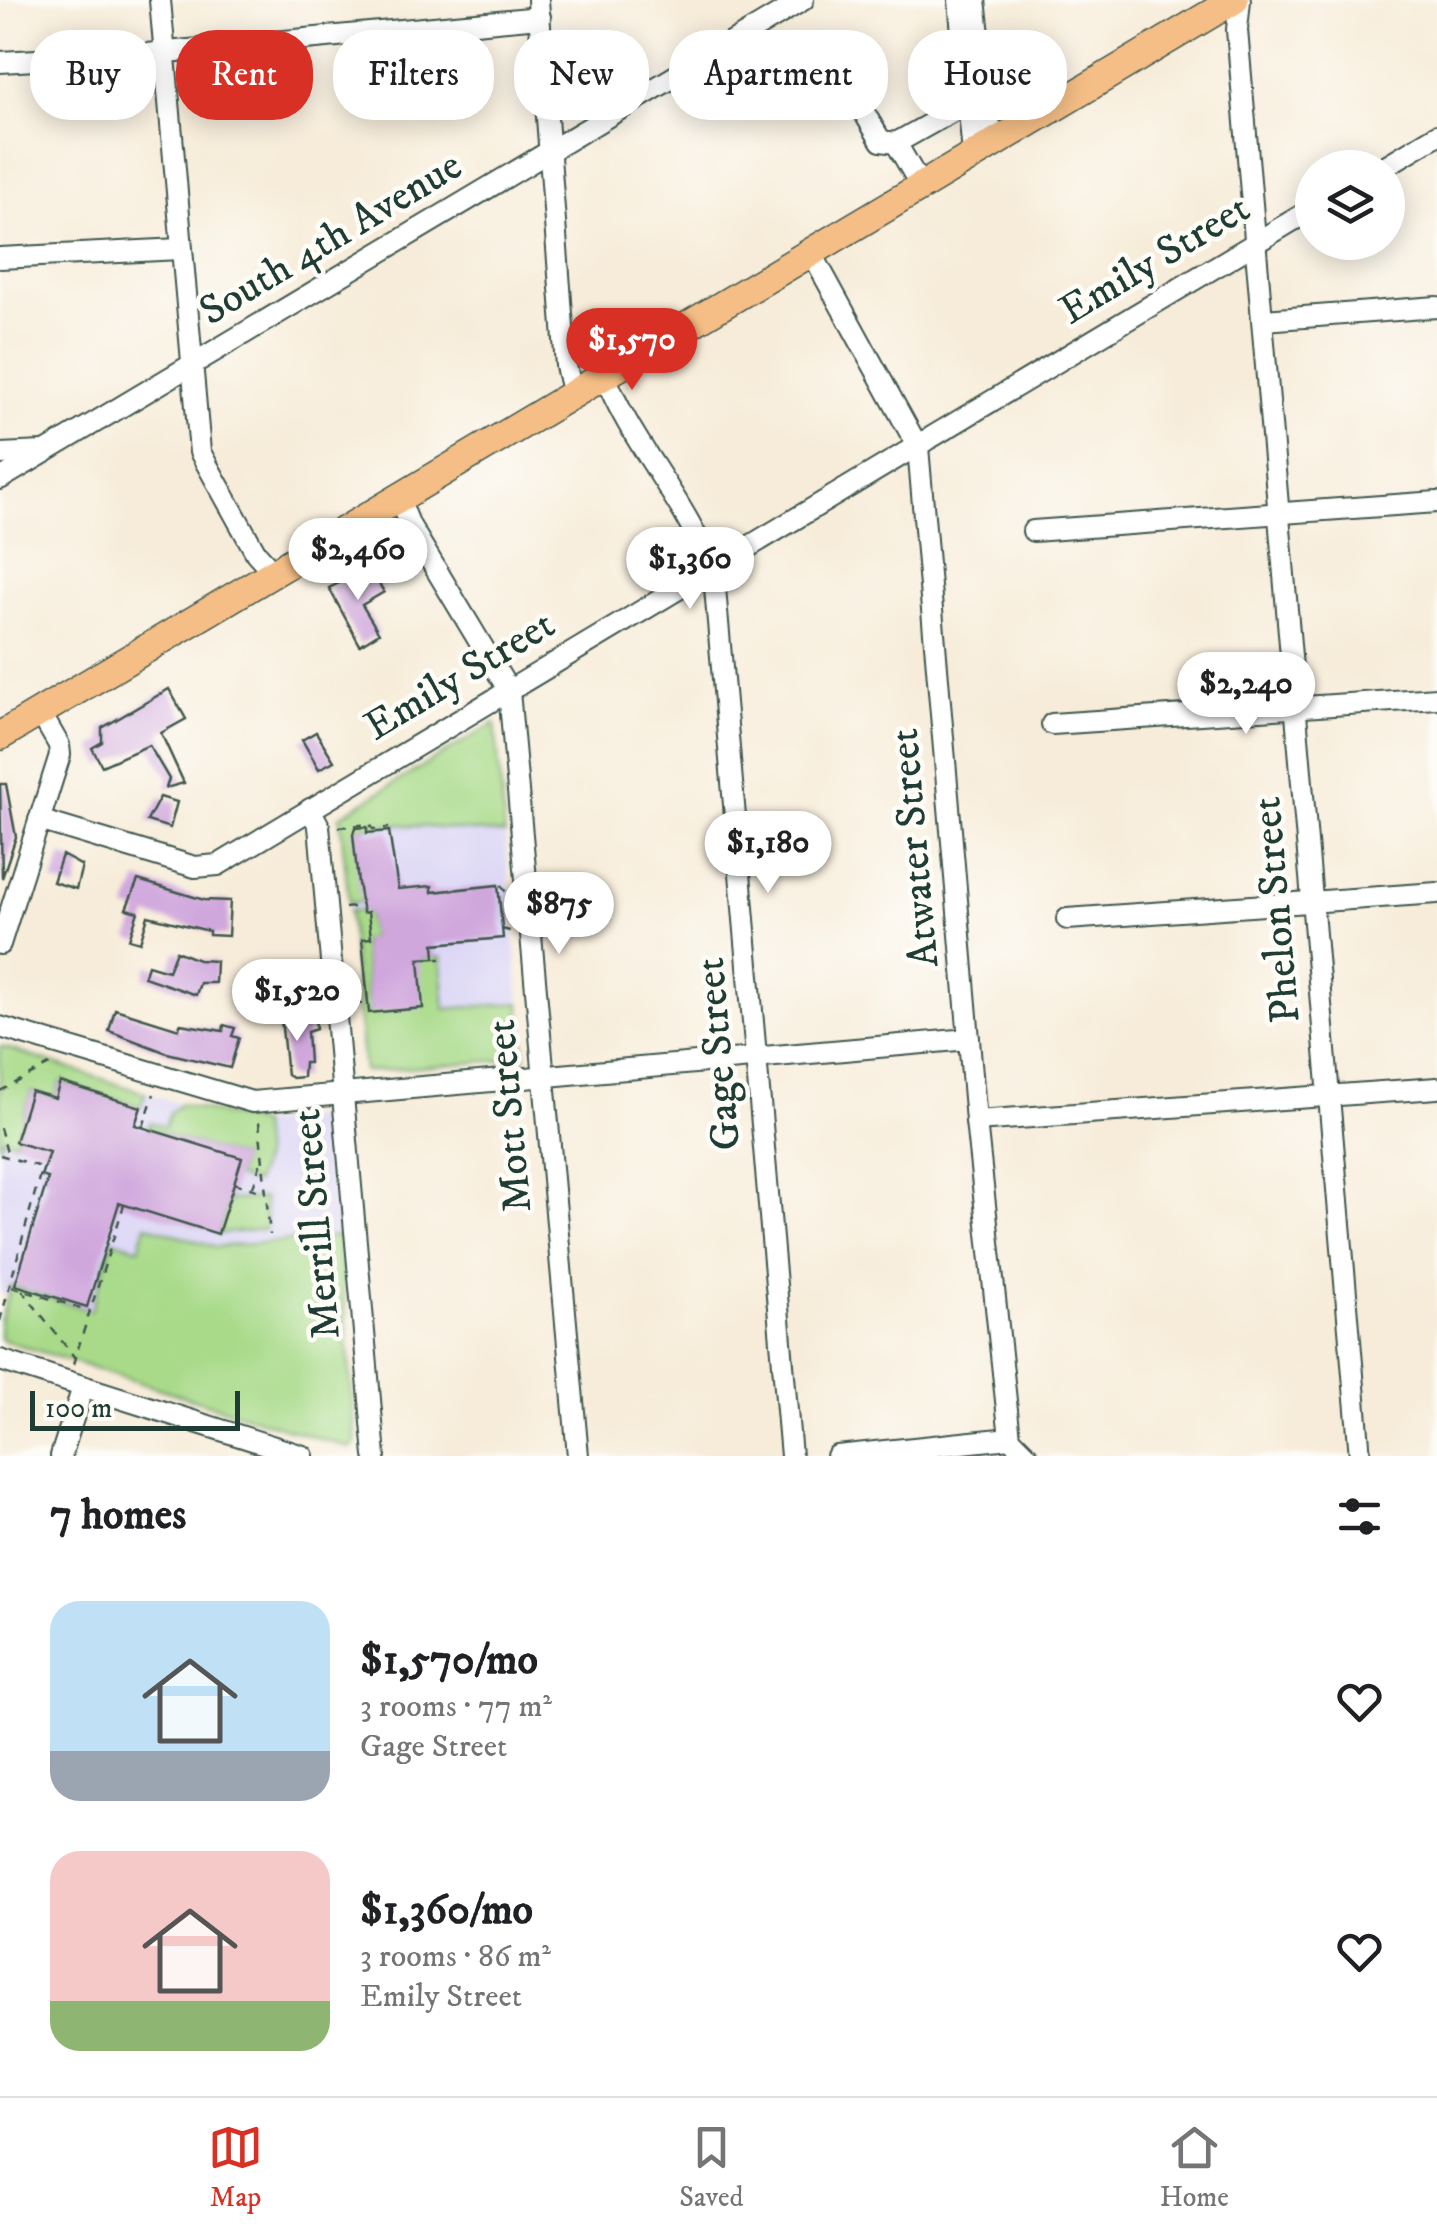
<!DOCTYPE html>
<meta charset="utf-8">
<style>
:root{--surface:#fff;--page:#f6f6f6;--text:#202124;--muted:#757577;--line:#e0e0e0;--accent:#d93025}
body{margin:0;font-family:"IM FELL DW Pica",serif;background:var(--page);color:var(--text);height:100vh;display:flex;flex-direction:column;font-size:38px;white-space:nowrap}
*{box-sizing:border-box;margin:0}
p{font-size:32px;color:var(--muted)}
.icon{flex:none;width:55px;height:55px;fill:none;stroke:currentColor;stroke-width:2;stroke-linecap:round;stroke-linejoin:round}
.map{position:relative;height:1456px;overflow:hidden}
.drawer{display:flex;flex-direction:column;background:var(--surface);flex:1}
.drawer>*{flex:none}
.hud{position:absolute;left:30px;top:30px;width:1378px;height:90px;display:flex;gap:20px}
.buttons{position:absolute;left:1295px;top:150px;display:grid;gap:20px}
.buttons a{display:grid;place-items:center;width:110px;height:110px;border-radius:50%;background:var(--surface);box-shadow:0 5px 25px #0003;font-size:50px}
.scale{position:absolute;left:30px;bottom:25px;width:210px;box-sizing:border-box;padding-left:10px;border:5px solid #1f3d34;border-top:0;font-size:28px;line-height:35px;white-space:nowrap;color:#1f3d34;-webkit-text-stroke:8px #fdfcf7;paint-order:stroke}
.price{position:absolute;translate:-50% -85px;padding:0 22px;border-radius:35px;background:#fff;color:#222;font-size:32px;line-height:65px;filter:drop-shadow(0 2px 5px #0008)}
.price::after{content:'';position:absolute;left:50%;top:60px;width:30px;height:22px;margin-left:-15px;background:inherit;clip-path:polygon(0 0,100% 0,50% 100%)}
.price.active{background:var(--accent);color:#fff}
ul{padding:0;list-style:none}
li{display:flex;align-items:center;gap:30px;height:250px;padding:0 50px}
li span{display:grid;place-items:center;flex:none;width:280px;height:200px;border-radius:30px;color:#555}
li>.icon{margin-inline-start:auto}
span .icon{width:120px;height:120px;fill:#fffc;stroke-width:1}
li b{font-size:42px}
h2{display:flex;justify-content:space-between;align-items:center;height:120px;padding:0 50px;font-size:42px}
.pill{padding:0 35px;border-radius:40px;background:var(--surface);box-shadow:0 5px 25px #0003;font-size:35px;line-height:90px}
.pill.active{background:var(--accent);color:#fff}
.menu{display:flex;justify-content:space-around;align-items:center;height:140px;border-top:2px solid var(--line);background:var(--surface);font-size:28px;color:var(--muted)}
.menu a{display:grid;justify-items:center;gap:5px}
.menu .active{color:var(--accent)}
.map>svg:first-child{display:block}
</style>
<div class="map">
<svg width="1437" height="1456" viewBox="0 0 1437 1456">
<rect width="100%" height="100%" fill="#fdfcf7"/>
<filter id="ink" filterUnits="userSpaceOnUse"><feTurbulence type="fractalNoise" baseFrequency=".01" numOctaves="2"/><feDisplacementMap in="SourceGraphic" scale="20" xChannelSelector="R" yChannelSelector="G"/><feConvolveMatrix kernelMatrix="1 2 1 2 8 2 1 2 1" color-interpolation-filters="sRGB"/></filter>
<filter id="wash" filterUnits="userSpaceOnUse"><feTurbulence type="fractalNoise" baseFrequency=".0048" numOctaves="4" result="noise"/><feDisplacementMap in="SourceGraphic" scale="40" xChannelSelector="R" yChannelSelector="G"/><feGaussianBlur stdDeviation="2.25" result="paint"/><feColorMatrix in="noise" values="0 0 0 0 0 0 0 0 0 0 0 0 0 0 0 0 0 1.4 0 .05"/><feComposite in="paint" operator="in"/></filter>
<g filter="url(#wash)">
<rect width="100%" height="100%" fill="#f7ecd9"/>
<g fill="#dcd6f6">
<path d="M 495,723 L 525,1058 L 364,1072 L 340,816 Z"/>
<path d="M 0,1046 L 234,1121 L 260,1124 L 329,1116 L 356,1443 L 350,1448 L 0,1339 L 6,1295 L 0,1292 Z"/>
</g>
<g fill="#a8da89" stroke="#648c5e" stroke-width="2.5">
<path d="M 495,723 L 505,834 L 395,824 L 356,828 L 362,902 L 349,903 L 340,816 Z"/>
<path d="M 363,910 L 368,912 L 371,938 L 362,940 L 369,1013 L 419,959 L 441,957 L 445,1009 L 520,1003 L 525,1058 L 364,1072 L 349,911 Z"/>
<path d="M 0,1046 L 145,1093 L 141,1107 L 60,1082 L 55,1098 L 31,1091 L 15,1142 L 3,1138 L 0,1147 Z"/>
<path d="M 181,1104 L 260,1124 L 263,1158 L 255,1183 L 236,1177 L 241,1158 L 148,1129 L 150,1122 L 165,1127 L 170,1112 Z"/>
<path d="M 264,1198 L 266,1229 L 218,1234 L 229,1200 Z"/>
<path d="M 146,1225 L 216,1247 L 339,1236 L 356,1443 L 350,1448 L 0,1339 L 0,1321 L 11,1286 L 91,1311 L 113,1240 L 139,1248 Z"/>
</g>
<g id="blocks">
<g fill="#d0a7dd">
<path d="M 370,568 L 384,592 L 362,605 L 379,633 L 360,645 L 329,588 Z"/>
<path d="M 169,689 L 186,719 L 161,733 L 184,783 L 166,788 L 169,779 L 149,745 L 102,766 L 92,748 L 102,742 L 102,728 Z"/>
<path d="M 316,732 L 334,761 L 319,769 L 302,740 Z"/>
<path d="M 0,784 L 6,784 L 16,837 L 2,878 Z"/>
<path d="M 160,797 L 177,802 L 170,828 L 147,821 Z"/>
<path d="M 367,827 L 367,833 L 389,831 L 398,889 L 432,886 L 432,892 L 498,885 L 503,938 L 434,944 L 435,958 L 419,959 L 423,1008 L 369,1013 L 362,939 L 371,938 L 368,912 L 363,913 L 358,883 L 353,834 L 355,828 Z"/>
<path d="M 62,855 L 82,866 L 76,889 L 53,882 Z"/>
<path d="M 138,880 L 204,900 L 230,901 L 228,936 L 209,935 L 209,931 L 148,916 L 140,942 L 129,939 L 138,912 L 126,909 Z"/>
<path d="M 176,951 L 198,960 L 216,961 L 215,983 L 200,983 L 196,995 L 144,977 L 148,965 L 168,971 Z"/>
<path d="M 115,1009 L 179,1029 L 180,1024 L 223,1031 L 224,1025 L 235,1028 L 232,1036 L 239,1038 L 230,1068 L 167,1053 L 109,1031 Z"/>
<path d="M 315,1017 L 316,1029 L 307,1032 L 309,1063 L 304,1063 L 303,1077 L 292,1078 L 287,1075 L 281,1019 Z"/>
<path d="M 60,1082 L 141,1107 L 135,1125 L 242,1158 L 218,1234 L 119,1203 L 87,1307 L 15,1285 L 48,1178 L 41,1176 L 49,1152 L 15,1142 L 31,1091 L 55,1098 Z"/>
</g>
</g>
</g>
<g filter="url(#ink)">
<use href="#blocks" fill-opacity="0" stroke="#3f574d" stroke-width="2.5"/>
<g fill="none" stroke-linecap="round" stroke-linejoin="round">
<defs>
<g id="minor">
<path d="M 160,0 L 200,452 L 256,553 L 274,573"/>
<path d="M 538,0 L 566,366 L 573,395"/>
<path d="M 959,0 L 973,155"/>
<path d="M 975,0 L 992,144"/>
<path d="M 1240,0 L 1237,30 L 1360,1456"/>
<path d="M 930,56 L 956,110"/>
<path d="M 0,62 L 146,54 L 540,17"/>
<path d="M 856,99 L 881,141 L 896,143"/>
<path d="M 1382,168 L 1437,135"/>
<path d="M 921,186 L 896,143 L 969,102"/>
<path d="M 811,252 L 918,447 L 976,1121 L 1010,1438 L 1028,1456"/>
<path d="M 0,258 L 180,249"/>
<path d="M 1264,320 L 1437,307"/>
<path d="M 605,375 C 631,448 700,514 715,588 L 791,1456"/>
<path d="M 0,454 L 43,452"/>
<path d="M 0,479 L 803,0"/>
<path d="M 399,499 L 410,526 L 509,691 L 578,1456"/>
<path d="M 1033,531 L 1437,502"/>
<path d="M 1052,724 L 1437,698"/>
<path d="M 310,809 L 319,826 L 375,1456"/>
<path d="M 39,820 L 195,867 L 218,865 L 1312,209"/>
<path d="M 1067,919 L 1437,893"/>
<path d="M 0,944 L 60,755 L 59,745 L 40,712"/>
<path d="M 0,1027 L 252,1102 L 969,1039"/>
<path d="M 976,1121 L 1437,1088"/>
<path d="M 0,1360 L 303,1456"/>
<path d="M 61,1456 L 83,1387"/>
<path d="M 837,1456 L 1010,1438"/>
</g>
<path id="major" d="M 0,736 L 1234,0"/>
</defs>
<use href="#minor" stroke="#3f574d" stroke-width="24"/>
<use href="#major" stroke="#3f574d" stroke-width="31"/>
<g stroke="#3f574d" stroke-width="2.5" stroke-dasharray="8 8" stroke-linecap="butt">
<path d="M 339,827 L 370,824 L 373,829 L 389,828"/>
<path d="M 501,885 L 511,900"/>
<path d="M 345,908 L 363,906"/>
<path d="M 502,929 L 514,932"/>
<path d="M 421,959 L 441,959"/>
<path d="M 354,1004 L 368,1003"/>
<path d="M 0,1091 L 55,1062"/>
<path d="M 259,1122 L 270,1235"/>
<path d="M 143,1127 L 154,1094"/>
<path d="M 0,1128 L 8,1156"/>
<path d="M 0,1155 L 44,1168"/>
<path d="M 234,1183 L 266,1193"/>
<path d="M 253,1187 L 261,1162"/>
<path d="M 12,1287 L 90,1311"/>
<path d="M 22,1290 L 75,1358"/>
<path d="M 0,1321 L 42,1167"/>
<path d="M 73,1364 L 124,1205"/>
</g>
<use href="#minor" stroke="#fff" stroke-width="20"/>
<use href="#major" stroke="#f5be86" stroke-width="28"/>
</g>
</g>
<g text-anchor="middle" dominant-baseline="central" stroke-width="9" stroke-linejoin="round" paint-order="stroke">
<g font-size="42" fill="#1f3d34" stroke="#fdfcf7">
<text transform="translate(331 239) rotate(-31)">South 4th Avenue</text>
<text transform="translate(1155 260) rotate(-31)">Emily Street</text>
<text transform="translate(460 676) rotate(-31)">Emily Street</text>
<text transform="translate(915 848) rotate(-95)">Atwater Street</text>
<text transform="translate(1277 910) rotate(-95)">Phelon Street</text>
<text transform="translate(719 1054) rotate(-95)">Gage Street</text>
<text transform="translate(510 1116) rotate(-95)">Mott Street</text>
<text transform="translate(317 1224) rotate(-95)">Merrill Street</text>
</g>
</g>
</svg>
<div class="buttons">
<a><svg class="icon" aria-label="layers" viewBox="0 0 24 24"><path d="M12 4l9 5-9 5-9-5zM3 14l9 5 9-5"/></svg></a>
</div>
<div class="scale">100 m</div>
<b class="price active" style="left:632px;top:393px">$1,570</b>
<b class="price" style="left:358px;top:603px">$2,460</b>
<b class="price" style="left:690px;top:612px">$1,360</b>
<b class="price" style="left:1246px;top:737px">$2,240</b>
<b class="price" style="left:768px;top:896px">$1,180</b>
<b class="price" style="left:559px;top:957px">$875</b>
<b class="price" style="left:297px;top:1044px">$1,520</b>
<div class="hud">
<a class="pill">Buy</a>
<a class="pill active">Rent</a>
<a class="pill">Filters</a>
<a class="pill">New</a>
<a class="pill">Apartment</a>
<a class="pill">House</a>
</div>
</div>
<section class="drawer">
<h2>7 homes<svg class="icon" aria-label="filters" viewBox="0 0 24 24"><path d="M4 7h16M4 17h16"/><circle cx="9" cy="7" r="2"/><circle cx="15" cy="17" r="2"/></svg></h2>
<ul>
<li><span style="background:linear-gradient(#bfe0f5 75%,#9aa5b1 0)"><svg class="icon" aria-label="home" viewBox="0 0 24 24"><path d="M3 11l9-7 9 7M6 9v11h12V9"/></svg></span><div><b>$1,570/mo</b><p>3 rooms · 77 m²</p><p>Gage Street</p></div><svg class="icon" aria-label="heart" viewBox="0 0 24 24"><path d="M12 20l-8-8c-3-5 5-10 8-4 3-6 11-1 8 4z"/></svg></li>
<li><span style="background:linear-gradient(#f6c9c9 75%,#8fb573 0)"><svg class="icon" aria-label="home" viewBox="0 0 24 24"><path d="M3 11l9-7 9 7M6 9v11h12V9"/></svg></span><div><b>$1,360/mo</b><p>3 rooms · 86 m²</p><p>Emily Street</p></div><svg class="icon" aria-label="heart" viewBox="0 0 24 24"><path d="M12 20l-8-8c-3-5 5-10 8-4 3-6 11-1 8 4z"/></svg></li>
</ul>
</section>
<nav class="menu">
<a class="active"><svg class="icon" aria-label="map" viewBox="0 0 24 24"><path d="M3 6l6-2 6 2 6-2v14l-6 2-6-2-6 2zM9 4v14M15 6v14"/></svg>Map</a>
<a><svg class="icon" aria-label="saved" viewBox="0 0 24 24"><path d="M7 4h10v16l-5-4-5 4z"/></svg>Saved</a>
<a><svg class="icon" aria-label="home" viewBox="0 0 24 24"><path d="M3 11l9-7 9 7M6 9v11h12V9"/></svg>Home</a>
</nav>
